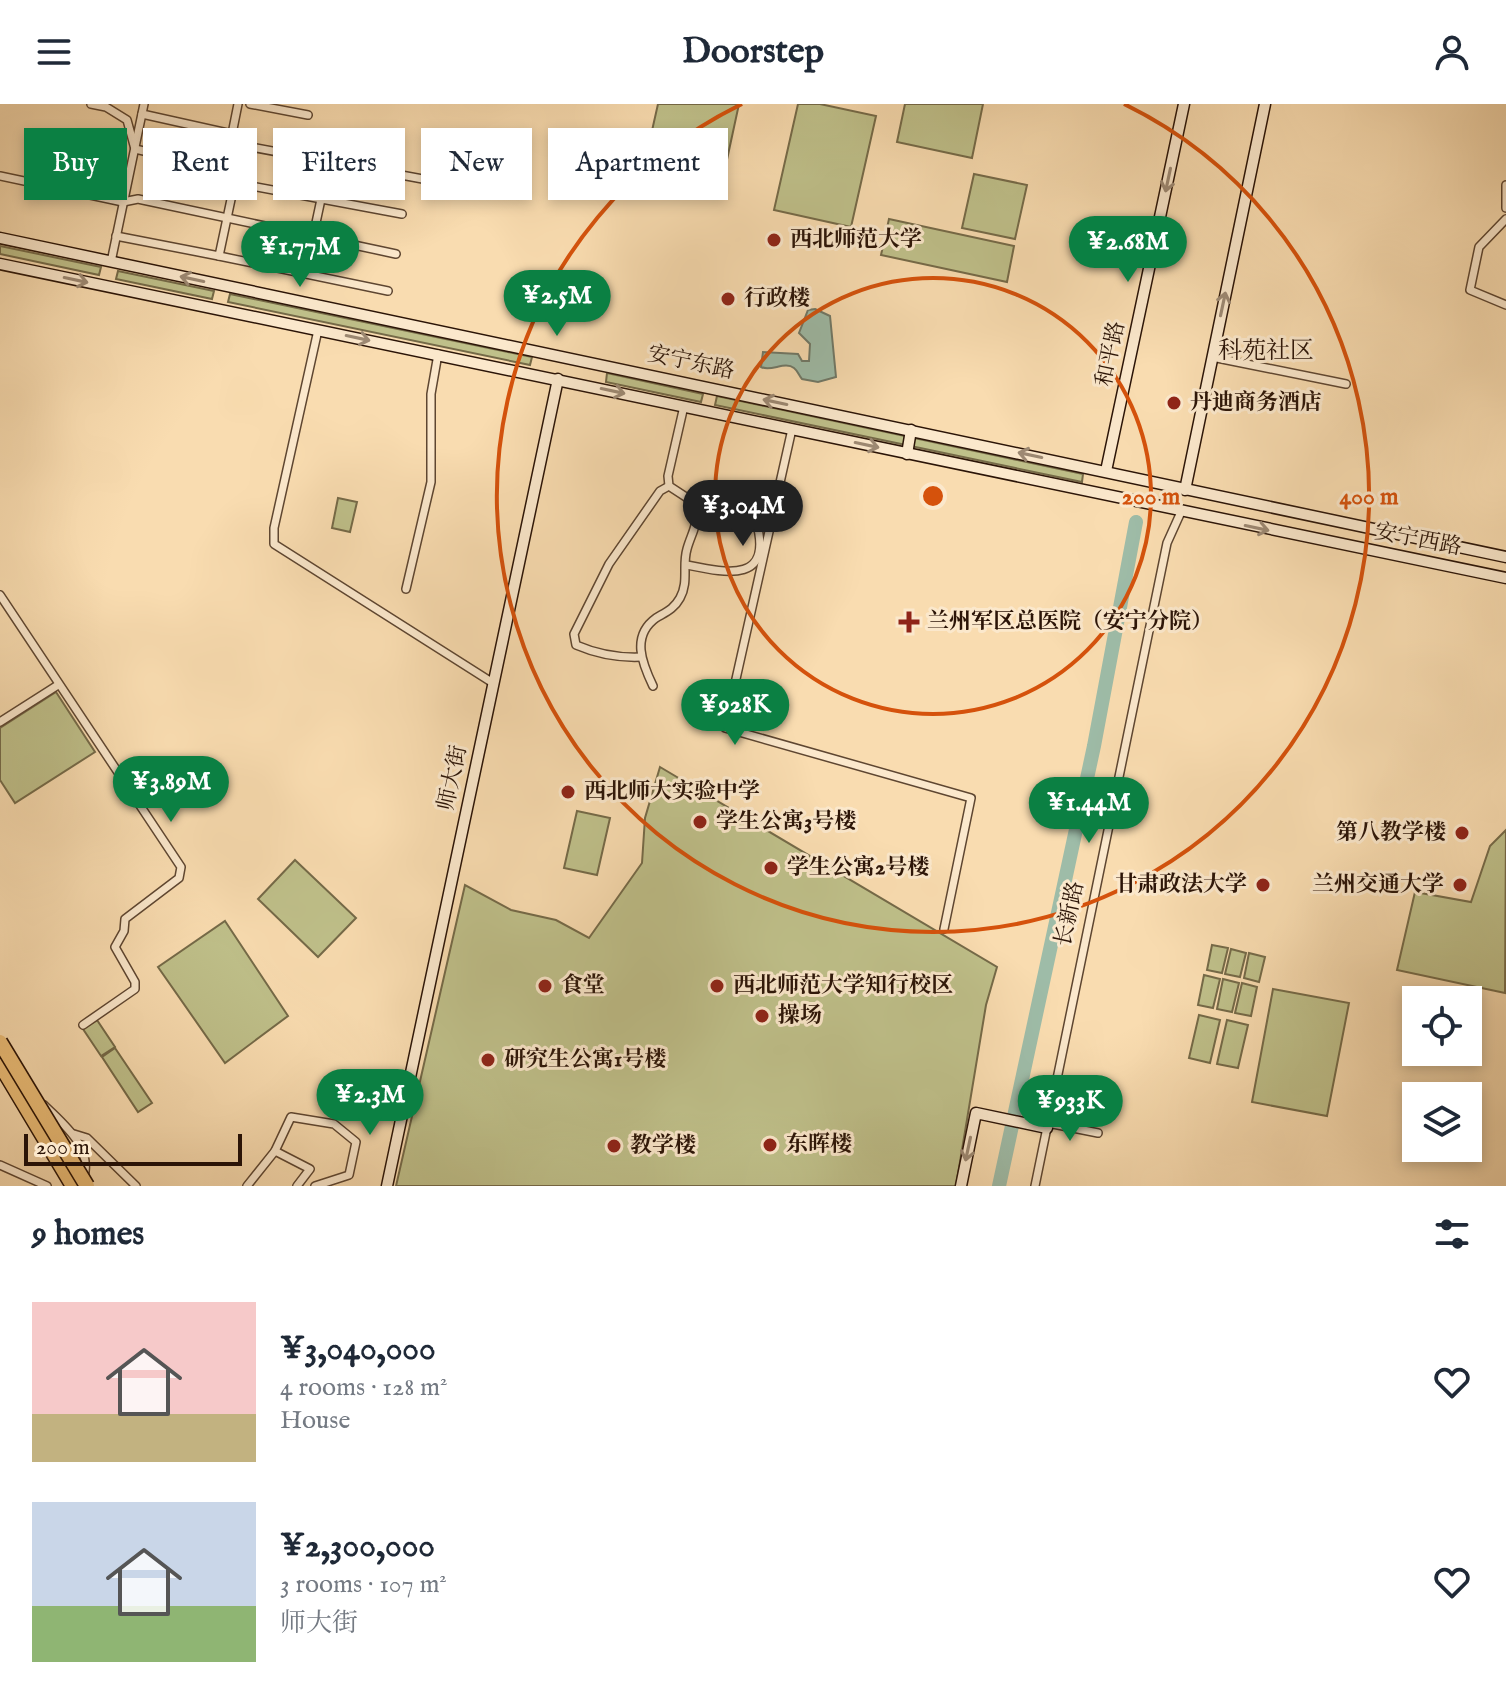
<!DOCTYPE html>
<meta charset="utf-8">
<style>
:root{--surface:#fff;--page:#f6f6f7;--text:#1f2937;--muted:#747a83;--accent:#0b8043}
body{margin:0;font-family:"IM FELL English","Noto Serif SC",serif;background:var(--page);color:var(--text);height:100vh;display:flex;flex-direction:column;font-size:30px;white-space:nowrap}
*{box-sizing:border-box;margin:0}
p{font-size:26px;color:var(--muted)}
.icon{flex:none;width:44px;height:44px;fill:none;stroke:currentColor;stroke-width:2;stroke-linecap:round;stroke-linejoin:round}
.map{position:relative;height:1082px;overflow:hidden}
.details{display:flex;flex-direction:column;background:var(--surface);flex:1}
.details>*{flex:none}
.banner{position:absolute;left:24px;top:24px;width:800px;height:72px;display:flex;gap:16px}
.controls{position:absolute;left:1402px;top:882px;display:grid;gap:16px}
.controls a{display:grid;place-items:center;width:80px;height:80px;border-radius:0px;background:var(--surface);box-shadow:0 4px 12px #0003;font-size:40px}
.scale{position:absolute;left:24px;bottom:20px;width:218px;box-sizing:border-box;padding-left:8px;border:4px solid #2b1407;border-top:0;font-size:22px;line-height:28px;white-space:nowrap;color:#2b1407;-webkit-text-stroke:6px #fbe8cc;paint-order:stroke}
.price{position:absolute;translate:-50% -68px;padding:0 18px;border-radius:28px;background:var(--accent);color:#fff;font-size:26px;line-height:52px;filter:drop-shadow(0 2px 4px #0008)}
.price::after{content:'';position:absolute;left:50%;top:48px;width:24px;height:18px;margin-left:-12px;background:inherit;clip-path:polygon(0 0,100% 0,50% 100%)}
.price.current{background:#222;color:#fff}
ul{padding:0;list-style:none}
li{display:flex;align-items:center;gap:24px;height:200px;padding:0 32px}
li span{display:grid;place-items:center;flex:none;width:224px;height:160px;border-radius:0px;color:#555}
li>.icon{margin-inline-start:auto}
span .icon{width:96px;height:96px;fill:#fffc;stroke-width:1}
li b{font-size:34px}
h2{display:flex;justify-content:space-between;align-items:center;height:96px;padding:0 32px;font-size:34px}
.chip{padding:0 28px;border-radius:0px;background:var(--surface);box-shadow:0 4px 12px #0003;font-size:28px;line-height:72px}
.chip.current{background:var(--accent);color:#fff}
header{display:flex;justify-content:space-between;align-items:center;height:104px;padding:0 32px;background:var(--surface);font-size:36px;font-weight:800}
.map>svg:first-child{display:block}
</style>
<header><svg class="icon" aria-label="menu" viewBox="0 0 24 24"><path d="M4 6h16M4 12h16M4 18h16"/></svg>Doorstep<svg class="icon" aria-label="person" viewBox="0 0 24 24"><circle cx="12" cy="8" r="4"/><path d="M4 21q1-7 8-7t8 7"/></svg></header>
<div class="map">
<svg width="1506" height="1082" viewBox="0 0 1506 1082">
<rect width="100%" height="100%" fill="#f9dcb0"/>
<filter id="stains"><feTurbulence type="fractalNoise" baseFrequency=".0025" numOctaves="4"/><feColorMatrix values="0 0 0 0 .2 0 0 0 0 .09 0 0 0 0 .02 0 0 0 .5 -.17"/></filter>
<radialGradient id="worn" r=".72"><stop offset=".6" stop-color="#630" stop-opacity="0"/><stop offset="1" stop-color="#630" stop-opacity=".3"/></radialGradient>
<g fill="#bfc08a" stroke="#756a48" stroke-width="2">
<path d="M 658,0 L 739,0 L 720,88 L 642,71 Z"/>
<path d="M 798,0 L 820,0 L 876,12 L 851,123 L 774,106 Z"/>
<path d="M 905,0 L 983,0 L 972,54 L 897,38 Z"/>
<path d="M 974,70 L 1027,81 L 1015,135 L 962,124 Z"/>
<path d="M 889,115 L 1014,142 L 1007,178 L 881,151 Z"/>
<path d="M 0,142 L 101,163 L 99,171 L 0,150 Z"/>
<path d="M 118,167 L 214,187 L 212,195 L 116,175 Z"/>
<path d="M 230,190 L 532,253 L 530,261 L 228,198 Z"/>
<path d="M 607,269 L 703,290 L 701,298 L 606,278 Z"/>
<path d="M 717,292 L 1083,370 L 1082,378 L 715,301 Z"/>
<path d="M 338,394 L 357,398 L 350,428 L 332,424 Z"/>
<path d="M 56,588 L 95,648 L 15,699 L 0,676 L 0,624 Z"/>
<path d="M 660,663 L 997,863 L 986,901 L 956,1082 L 396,1082 L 465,781 L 511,806 L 556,816 L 589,834 L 642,759 L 645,714 Z"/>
<path d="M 577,707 L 610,714 L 597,771 L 564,764 Z"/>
<path d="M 1506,726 L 1505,889 L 1397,866 L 1415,788 L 1471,798 L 1490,742 Z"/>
<path d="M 295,756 L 356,814 L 318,853 L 258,795 Z"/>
<path d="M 225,817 L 288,912 L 225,959 L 158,863 Z"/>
<path d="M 1212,841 L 1228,844 L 1222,869 L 1207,866 Z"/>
<path d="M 1231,845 L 1246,849 L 1240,873 L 1225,870 Z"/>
<path d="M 1249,849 L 1265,853 L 1259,878 L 1244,874 Z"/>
<path d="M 1204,871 L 1220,875 L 1213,904 L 1198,901 Z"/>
<path d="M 1223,875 L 1239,879 L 1232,908 L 1217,905 Z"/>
<path d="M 1242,879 L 1257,883 L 1251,912 L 1235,909 Z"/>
<path d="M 1273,885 L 1349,899 L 1327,1012 L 1252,998 Z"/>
<path d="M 1199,911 L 1220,916 L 1210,959 L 1189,954 Z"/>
<path d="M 97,916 L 115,943 L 101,952 L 83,925 Z"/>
<path d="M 1227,916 L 1248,921 L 1238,964 L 1217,960 Z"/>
<path d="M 115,944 L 152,999 L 138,1008 L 102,953 Z"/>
</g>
<path fill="#9ebca8" stroke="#707968" stroke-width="2" d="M 815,205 L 830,212 L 836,273 L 818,278 L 802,275 C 799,272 798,267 794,264 C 785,257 771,268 761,263 L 763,248 L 798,250 L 802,257 L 809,257 L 810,240 L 799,229 L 808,206 Z"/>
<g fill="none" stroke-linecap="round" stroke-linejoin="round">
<path stroke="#9ebca8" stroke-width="14" d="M 999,1082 L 1094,642 L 1136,418"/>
<defs>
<g id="street">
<path d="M 91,0 L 106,3 L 127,16 L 135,45 L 237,68"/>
<path d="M 250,0 L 308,11"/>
<path d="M 142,10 L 232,30"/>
<path d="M 235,40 L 428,76"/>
<path d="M 0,72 L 123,98 L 138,95 L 396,150"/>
<path d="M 235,79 L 402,110"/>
<path d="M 37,80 L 43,46"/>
<path d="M 1506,81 L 1506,104"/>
<path d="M 1506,115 L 1479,143 L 1470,186 L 1506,201"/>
<path d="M 116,132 L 219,152 L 240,53 L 232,30 L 238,0"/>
<path d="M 219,152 L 388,187"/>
<path d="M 111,158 L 144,0"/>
<path d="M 305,170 L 329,58"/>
<path d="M 318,226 L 274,424 L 274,440 L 493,579"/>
<path d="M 1212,253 L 1346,280"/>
<path d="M 792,325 L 725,624 L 971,694 L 944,825"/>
<path d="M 687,461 C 726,469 774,480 756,417 L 741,408 L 696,404"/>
<path d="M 406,485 L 431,378 L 431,290 L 438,250"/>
<path d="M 0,491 L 181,763 L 179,774 L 125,815 L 124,827 L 115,843 L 135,878 L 135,885 L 83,921"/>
<path d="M 641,553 C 618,554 597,550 576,541 L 574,530 L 609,460 L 660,387 L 669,382"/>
<path d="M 653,582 C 642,559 631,532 656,514 C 666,508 674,505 680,494 C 689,478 682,462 687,445 C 692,427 702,416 692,397 L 669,382 L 668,372 L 684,302"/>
<path d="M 0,618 L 58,581"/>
<path d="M 44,1001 C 64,1021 92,1042 84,1073"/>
<path d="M 1048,1019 L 1098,1029"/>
<path d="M 74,1030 L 87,1034 L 136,1082"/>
<path d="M 275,1047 L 310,1065 L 297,1082"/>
<path d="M 0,1061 L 47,1082"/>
<path d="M 247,1082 L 275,1047 L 291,1013 L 334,1020 L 356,1038 L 349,1071 L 315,1082"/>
<path d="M 1035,1082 L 1167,439 L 1181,408"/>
</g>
<g id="secondary">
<path d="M 0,134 L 1506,453"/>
<path d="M 0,160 L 1506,474"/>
<path d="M 907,350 L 911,326"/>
<path d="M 1106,367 L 1184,0"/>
<path d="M 1185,386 L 1265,0"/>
<path d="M 387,1082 L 558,275"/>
<path d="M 961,1082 L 976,1009 L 1047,1024"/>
</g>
<path id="highway" d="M 0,960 L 73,1082"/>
</defs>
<use href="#street" stroke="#5e4631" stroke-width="10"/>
<use href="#secondary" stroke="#2b1407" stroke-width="13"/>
<use href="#highway" stroke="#2b1407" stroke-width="17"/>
<use href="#street" stroke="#fbe8cc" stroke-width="7"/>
<use href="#secondary" stroke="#fbe8cc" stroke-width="10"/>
<use href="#highway" stroke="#ecbe78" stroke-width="14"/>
<defs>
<path id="highway-bridge" d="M 0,938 L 87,1082"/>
</defs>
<use href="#highway-bridge" stroke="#2b1407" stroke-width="17" stroke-linecap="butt"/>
<use href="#highway-bridge" stroke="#ecbe78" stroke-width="14"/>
</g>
<defs><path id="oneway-shaft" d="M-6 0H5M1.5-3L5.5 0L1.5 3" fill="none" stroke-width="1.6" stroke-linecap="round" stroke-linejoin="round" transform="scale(2)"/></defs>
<g stroke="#9d8973">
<use href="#oneway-shaft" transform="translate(1168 76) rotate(102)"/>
<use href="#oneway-shaft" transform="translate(192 175) rotate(-168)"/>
<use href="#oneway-shaft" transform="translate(76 176) rotate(12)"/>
<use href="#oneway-shaft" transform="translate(1223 200) rotate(-78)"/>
<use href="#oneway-shaft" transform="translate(358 234) rotate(12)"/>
<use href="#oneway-shaft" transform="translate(613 287) rotate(12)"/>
<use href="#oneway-shaft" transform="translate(775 298) rotate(-168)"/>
<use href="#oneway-shaft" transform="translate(867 341) rotate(12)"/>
<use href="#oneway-shaft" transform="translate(1030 351) rotate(-168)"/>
<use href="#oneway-shaft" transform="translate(1257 424) rotate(12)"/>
<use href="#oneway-shaft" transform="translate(968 1045) rotate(102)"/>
</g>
<g fill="none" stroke="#d5520c" stroke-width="4">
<circle cx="933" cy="392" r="218"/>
<path d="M1124 0A436 436 0 1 1 742 0"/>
</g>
<g fill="#8f2418" stroke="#fbe8cc" stroke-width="3">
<circle cx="774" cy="136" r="8"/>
<circle cx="728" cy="195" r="8"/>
<circle cx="1174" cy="299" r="8"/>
<path d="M905 506h8v8h8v8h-8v8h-8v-8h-8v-8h8z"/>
<circle cx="568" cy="688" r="8"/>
<circle cx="700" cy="718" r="8"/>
<circle cx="1462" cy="729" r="8"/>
<circle cx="771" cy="764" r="8"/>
<circle cx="1263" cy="781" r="8"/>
<circle cx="1460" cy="781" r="8"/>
<circle cx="545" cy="882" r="8"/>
<circle cx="717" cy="882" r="8"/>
<circle cx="762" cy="912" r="8"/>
<circle cx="488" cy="956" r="8"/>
<circle cx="770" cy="1041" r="8"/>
<circle cx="614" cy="1042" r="8"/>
</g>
<g text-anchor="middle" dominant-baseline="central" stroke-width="6" stroke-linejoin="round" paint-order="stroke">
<g font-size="22" font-weight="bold" fill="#2b1407" stroke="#fbe8cc" text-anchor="start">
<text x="790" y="136">西北师范大学</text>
<text x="744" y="195">行政楼</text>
<text x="1190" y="299">丹迪商务酒店</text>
<text x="927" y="518">兰州军区总医院（安宁分院）</text>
<text x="584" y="688">西北师大实验中学</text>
<text x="716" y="718">学生公寓3号楼</text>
<text x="1446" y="729" text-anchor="end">第八教学楼</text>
<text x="787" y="764">学生公寓2号楼</text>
<text x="1247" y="781" text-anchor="end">甘肃政法大学</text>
<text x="1444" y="781" text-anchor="end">兰州交通大学</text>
<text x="561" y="882">食堂</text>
<text x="733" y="882">西北师范大学知行校区</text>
<text x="778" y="912">操场</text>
<text x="504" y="956">研究生公寓1号楼</text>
<text x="786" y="1041">东晖楼</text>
<text x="630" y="1042">教学楼</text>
</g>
<g font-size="22" fill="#2b1407" stroke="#fbe8cc">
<text transform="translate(1111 250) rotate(-78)">和平路</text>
<text transform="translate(691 259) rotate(12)">安宁东路</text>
<text transform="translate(1418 436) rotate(11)">安宁西路</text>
<text transform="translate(453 674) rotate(-78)">师大街</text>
<text transform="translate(1070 810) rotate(-78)">长新路</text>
</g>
<g font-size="24" fill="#2b1407" stroke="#fbe8cc">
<text x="1266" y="247">科苑社区</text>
</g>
</g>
<circle cx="933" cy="392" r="12" fill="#d5520c" stroke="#fbe8cc" stroke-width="4"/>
<g font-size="24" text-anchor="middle" font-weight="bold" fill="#d5520c" stroke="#fbe8cc" stroke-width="6" stroke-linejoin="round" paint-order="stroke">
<text x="1151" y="400">200 m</text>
<text x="1369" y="400">400 m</text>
</g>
<rect width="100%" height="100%" filter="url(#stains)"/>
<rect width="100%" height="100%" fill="url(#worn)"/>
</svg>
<div class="controls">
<a><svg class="icon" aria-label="locate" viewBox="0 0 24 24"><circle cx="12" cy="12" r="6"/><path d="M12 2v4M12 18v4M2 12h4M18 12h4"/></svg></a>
<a><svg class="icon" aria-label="layers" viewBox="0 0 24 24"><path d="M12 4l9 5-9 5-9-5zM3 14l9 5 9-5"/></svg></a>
</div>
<div class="scale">200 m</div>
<b class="price" style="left:1128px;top:180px">¥2.68M</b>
<b class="price" style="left:300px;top:185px">¥1.77M</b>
<b class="price" style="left:557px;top:234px">¥2.5M</b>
<b class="price current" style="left:743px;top:444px">¥3.04M</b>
<b class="price" style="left:735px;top:643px">¥928K</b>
<b class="price" style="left:171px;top:720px">¥3.89M</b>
<b class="price" style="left:1089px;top:741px">¥1.44M</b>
<b class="price" style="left:370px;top:1033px">¥2.3M</b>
<b class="price" style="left:1070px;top:1039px">¥933K</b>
<div class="banner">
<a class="chip current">Buy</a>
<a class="chip">Rent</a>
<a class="chip">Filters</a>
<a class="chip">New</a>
<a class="chip">Apartment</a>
</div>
</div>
<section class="details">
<h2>9 homes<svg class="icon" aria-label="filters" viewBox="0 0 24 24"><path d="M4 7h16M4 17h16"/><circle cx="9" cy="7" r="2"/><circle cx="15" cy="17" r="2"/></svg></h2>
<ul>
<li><span style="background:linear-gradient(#f6c9c9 70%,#c2b280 0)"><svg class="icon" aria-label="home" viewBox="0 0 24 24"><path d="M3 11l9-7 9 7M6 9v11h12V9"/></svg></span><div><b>¥3,040,000</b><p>4 rooms · 128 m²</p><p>House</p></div><svg class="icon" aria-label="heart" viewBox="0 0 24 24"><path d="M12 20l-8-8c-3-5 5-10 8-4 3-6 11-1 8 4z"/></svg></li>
<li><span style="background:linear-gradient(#c9d6e8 65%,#8fb573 0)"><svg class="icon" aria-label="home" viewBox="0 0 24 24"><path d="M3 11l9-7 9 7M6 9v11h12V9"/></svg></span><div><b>¥2,300,000</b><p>3 rooms · 107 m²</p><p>师大街</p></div><svg class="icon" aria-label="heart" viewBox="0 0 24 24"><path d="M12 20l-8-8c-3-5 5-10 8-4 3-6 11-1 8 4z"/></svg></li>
</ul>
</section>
